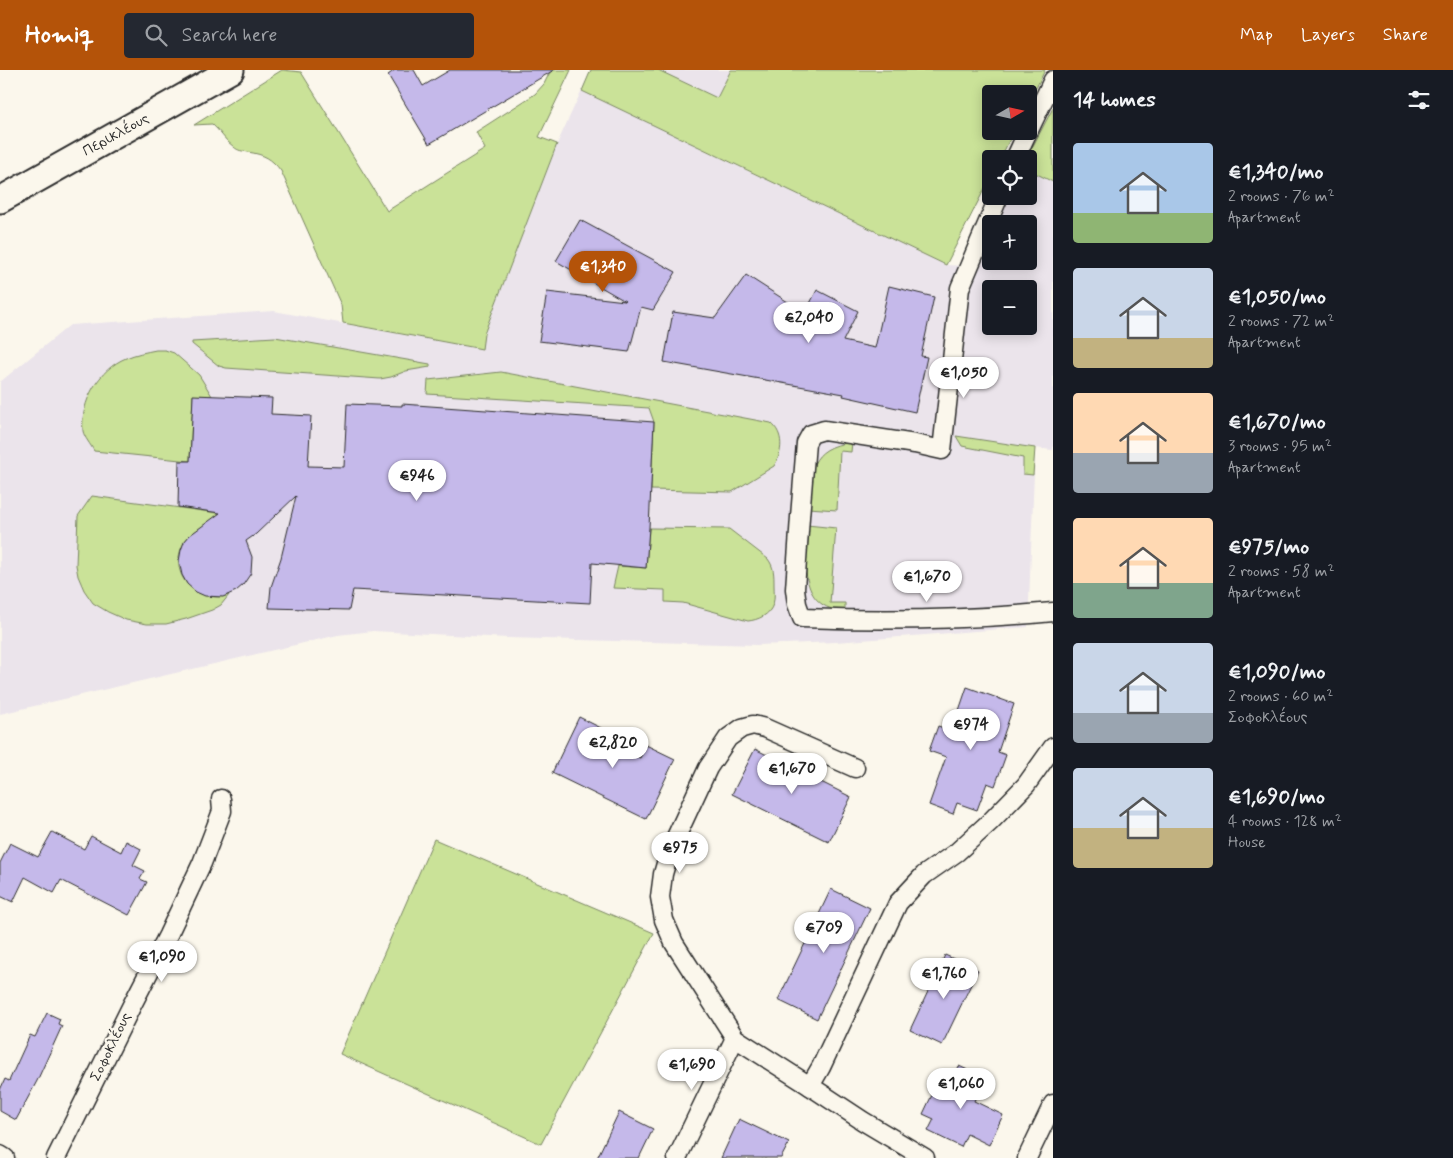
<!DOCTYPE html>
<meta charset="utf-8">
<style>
:root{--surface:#171b24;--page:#242831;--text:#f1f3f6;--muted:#9ea1a6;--accent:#b45309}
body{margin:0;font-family:Mynerve,sans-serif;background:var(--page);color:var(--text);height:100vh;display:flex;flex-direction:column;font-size:19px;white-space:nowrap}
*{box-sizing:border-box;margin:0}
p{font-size:16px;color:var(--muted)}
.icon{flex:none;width:28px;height:28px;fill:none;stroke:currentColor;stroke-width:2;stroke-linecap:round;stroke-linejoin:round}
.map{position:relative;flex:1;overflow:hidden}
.details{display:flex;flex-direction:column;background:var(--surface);width:400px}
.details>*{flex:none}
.needle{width:32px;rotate:81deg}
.tools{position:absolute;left:982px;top:15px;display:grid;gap:10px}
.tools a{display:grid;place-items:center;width:55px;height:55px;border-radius:5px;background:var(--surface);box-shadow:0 2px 12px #0003;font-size:25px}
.price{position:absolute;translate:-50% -42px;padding:0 11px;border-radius:18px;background:#fff;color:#222;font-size:16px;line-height:32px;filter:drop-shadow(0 1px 2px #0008)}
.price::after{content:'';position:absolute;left:50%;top:30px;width:15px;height:11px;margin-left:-8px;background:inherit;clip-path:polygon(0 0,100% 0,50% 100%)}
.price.selected{background:var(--accent);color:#fff}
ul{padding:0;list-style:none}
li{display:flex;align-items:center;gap:15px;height:125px;padding:0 20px}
li span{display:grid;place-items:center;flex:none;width:140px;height:100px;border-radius:5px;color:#555}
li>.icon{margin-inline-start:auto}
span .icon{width:60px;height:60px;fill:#fffc;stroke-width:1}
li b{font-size:21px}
h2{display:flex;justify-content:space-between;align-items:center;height:60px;padding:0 20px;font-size:21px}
header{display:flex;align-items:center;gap:30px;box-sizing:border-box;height:70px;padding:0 25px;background:var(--accent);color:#fff}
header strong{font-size:24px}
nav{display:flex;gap:28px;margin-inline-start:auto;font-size:18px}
.search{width:350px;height:45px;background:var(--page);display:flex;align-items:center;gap:12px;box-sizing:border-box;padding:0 18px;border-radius:5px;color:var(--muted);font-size:19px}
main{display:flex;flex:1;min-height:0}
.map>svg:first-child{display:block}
</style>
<header>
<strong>Homiq</strong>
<div class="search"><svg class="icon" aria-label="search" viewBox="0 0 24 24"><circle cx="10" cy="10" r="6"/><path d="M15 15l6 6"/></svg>Search here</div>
<nav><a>Map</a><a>Layers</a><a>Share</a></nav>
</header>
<main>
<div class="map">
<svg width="1053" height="1088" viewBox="0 0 1053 1088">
<rect width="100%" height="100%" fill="#fbf7ec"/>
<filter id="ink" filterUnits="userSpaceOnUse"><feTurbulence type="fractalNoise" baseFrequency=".02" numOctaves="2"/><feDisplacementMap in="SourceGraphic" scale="10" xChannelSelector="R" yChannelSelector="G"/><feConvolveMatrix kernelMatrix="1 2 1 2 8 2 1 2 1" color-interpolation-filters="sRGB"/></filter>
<g filter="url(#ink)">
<path fill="#ebe4eb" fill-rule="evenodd" d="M 591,0 L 731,0 L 694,75 L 946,195 L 966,196 L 1006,126 L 1029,126 L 1029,100 L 1053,112 L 1053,380 L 1035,378 L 1028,557 L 836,572 L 758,575 L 508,568 L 373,561 L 338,565 L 0,644 L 0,312 L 70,255 L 274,241 L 481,279 L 484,264 L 557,74 ZM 991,154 L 1029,154 L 1029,191 L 991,191 ZM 991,219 L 1029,219 L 1029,256 L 991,256 Z"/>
<g fill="#cae298" stroke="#7a8662">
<path d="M 282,0 L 301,2 L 387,141 L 485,79 L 476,62 L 535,24 L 544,14 L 551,0 L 571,0 L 539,67 L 557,74 L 484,264 L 482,279 L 343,253 L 341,235 L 281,101 C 271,88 265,85 248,82 C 243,81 238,81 234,77 C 225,71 220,61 212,54 L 194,55 Z"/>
<path d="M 591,0 L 658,0 L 717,28 L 731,0 L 1045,0 L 1029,32 L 1029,24 L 991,24 L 991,61 L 1014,61 L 1000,89 L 991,89 L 991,106 L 946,195 L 582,21 Z"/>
<path d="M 1053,38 L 1053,112 L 1029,100 L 1029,89 L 1026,89 Z"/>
<path d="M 275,267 L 430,294 L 430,297 L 406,301 L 391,307 L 380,309 L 226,298 L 219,296 L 192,274 L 192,272 Z"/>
<path d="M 156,280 L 165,280 L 174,283 L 199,305 L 212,326 L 193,326 L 190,391 L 94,381 C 91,375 84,367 83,361 C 80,332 99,299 126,288 C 135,284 146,282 156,280 Z"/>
<path d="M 501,302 L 771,353 C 784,364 783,382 774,396 L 732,422 L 651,420 L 654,352 L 649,338 L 427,324 L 428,310 Z"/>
<path d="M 956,366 L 1035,378 L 1033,405 L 1023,404 L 1023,388 L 962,376 Z"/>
<path d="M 852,372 L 851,382 L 840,381 L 837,440 L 808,438 C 810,402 808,378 852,372 Z"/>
<path d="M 92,426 L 218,443 L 221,447 C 217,450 213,453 208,455 C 198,460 189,463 184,473 C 166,504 197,535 229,525 L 221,535 L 212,540 L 186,549 L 166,554 L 147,554 L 126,550 L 108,542 L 93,533 L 84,520 L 78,506 L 76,495 L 78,446 Z"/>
<path d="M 807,455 L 836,458 L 830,533 L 845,533 L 845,541 C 797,539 805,488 807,455 Z"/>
<path d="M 649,458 L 729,459 L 768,489 C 774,497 774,504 774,515 C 774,521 775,529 773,534 C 770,545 758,550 748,551 L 683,533 L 665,532 L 665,520 L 613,518 L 618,496 L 646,498 Z"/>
<path d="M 434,769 L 654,863 L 541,1074 L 340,984 Z"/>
</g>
<g fill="#c5b9ea" stroke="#2b2b2b">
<path d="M 395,0 L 414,0 L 423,16 L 450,0 L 554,0 L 429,74 L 388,5 Z"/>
<path d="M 580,150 L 676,202 L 653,240 L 641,237 L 629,282 L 539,271 L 547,222 L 625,231 L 556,191 Z"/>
<path d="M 746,205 L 805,243 L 817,220 L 858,241 L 843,271 L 875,278 L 889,216 L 934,227 L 921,286 L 927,287 L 915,342 L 843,326 L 844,324 L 664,292 L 673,242 L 715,248 Z"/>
<path d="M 193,325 L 272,328 L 271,344 L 311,346 L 308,396 L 344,397 L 347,334 L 402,336 L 402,334 L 654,352 L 649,458 L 646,498 L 592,493 L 590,533 L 353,520 L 349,540 L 269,538 L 271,517 L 281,488 L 296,426 L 256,464 L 246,471 L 252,487 L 251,503 L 243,515 L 236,521 L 223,527 L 205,526 L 196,522 L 187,514 L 182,505 L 179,491 L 181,480 L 184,472 L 190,465 L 220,443 L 178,437 L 179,391 L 190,391 Z"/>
<path d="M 967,617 L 1014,634 L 998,682 L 1006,685 L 995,716 L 987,713 L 977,740 L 957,733 L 953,744 L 929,735 L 946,687 L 929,681 L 938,656 L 952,661 Z"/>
<path d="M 579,647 L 607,661 L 603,670 L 640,688 L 646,675 L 675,689 L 646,749 L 552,703 Z"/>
<path d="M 755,679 L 851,727 L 829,772 L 732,724 Z"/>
<path d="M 52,762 L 84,779 L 91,766 L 121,782 L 126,771 L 141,779 L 133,795 L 145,801 L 140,809 L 147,812 L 129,845 L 61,810 L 54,823 L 25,807 L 13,832 L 0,826 L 0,793 L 10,773 L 38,787 Z"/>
<path d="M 831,819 L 870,838 L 817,949 L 778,930 Z"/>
<path d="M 945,885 L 978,900 L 942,975 L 910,960 Z"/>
<path d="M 47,943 L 60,949 L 58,954 L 62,956 L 37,1011 L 16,1050 L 0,1041 L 0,1020 L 5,1009 L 9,1011 L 30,965 L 35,967 Z"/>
<path d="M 959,996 L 985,1008 L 974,1031 L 1003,1045 L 989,1075 L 967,1064 L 961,1077 L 928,1061 L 934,1049 L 923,1044 L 941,1006 L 951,1011 Z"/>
<path d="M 619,1042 L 653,1059 L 639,1088 L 597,1088 Z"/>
<path d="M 739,1049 L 789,1073 L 781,1088 L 721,1088 Z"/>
</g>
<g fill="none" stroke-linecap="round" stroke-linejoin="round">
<defs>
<g id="street">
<path d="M 1029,60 L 1053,10"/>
<path d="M 1015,89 L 1028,61"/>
<path d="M 999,126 L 960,218 L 942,380 L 915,374 L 824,360 L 811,364 L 806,373 L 800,447 L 795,519 L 797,534 L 802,548 C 886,551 970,550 1053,542"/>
<path d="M 810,1016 L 735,968 L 674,873 L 664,850 L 660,827 L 663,804 L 670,780 L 708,698 L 728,668 L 742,658 L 753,655 L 765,658 L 855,698"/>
<path d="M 0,1085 L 5,1088"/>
<path d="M 56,1088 L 131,937 L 168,865 L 202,793 L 222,741 L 221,729"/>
<path d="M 677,1088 L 735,968"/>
<path d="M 925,1088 L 863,1051 L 810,1016 L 821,997 L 898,833 L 924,805 L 957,782 L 991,751 L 1026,715 L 1053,677"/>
<path d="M 1027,1088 L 1053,1034"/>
</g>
<path id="secondary" d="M 0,130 L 231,0"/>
</defs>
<use href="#street" stroke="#2b2b2b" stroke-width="21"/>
<use href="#secondary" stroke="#2b2b2b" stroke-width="29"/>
<use href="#street" stroke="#fbf7ec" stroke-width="18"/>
<use href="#secondary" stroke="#fbf7ec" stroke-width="25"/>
</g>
</g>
<g text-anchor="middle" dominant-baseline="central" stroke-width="4.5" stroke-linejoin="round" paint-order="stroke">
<g font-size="15" fill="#2b2b2b" stroke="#fbf7ec">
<text transform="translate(116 65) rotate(-29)">Περικλέους</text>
<text transform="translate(111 977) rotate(-64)">Σοφοκλέους</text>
</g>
</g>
</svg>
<div class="tools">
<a><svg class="needle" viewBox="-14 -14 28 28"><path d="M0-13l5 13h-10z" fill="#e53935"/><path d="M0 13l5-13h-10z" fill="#9ea1a6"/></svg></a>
<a><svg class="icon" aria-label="locate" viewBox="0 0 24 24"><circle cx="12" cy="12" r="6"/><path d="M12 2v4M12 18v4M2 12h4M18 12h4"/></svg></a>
<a>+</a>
<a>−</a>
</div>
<b class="price selected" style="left:603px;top:223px">€1,340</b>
<b class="price" style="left:809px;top:274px">€2,040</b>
<b class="price" style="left:964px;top:329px">€1,050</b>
<b class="price" style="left:417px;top:432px">€946</b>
<b class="price" style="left:927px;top:533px">€1,670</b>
<b class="price" style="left:971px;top:681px">€974</b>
<b class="price" style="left:613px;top:699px">€2,820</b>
<b class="price" style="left:792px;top:725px">€1,670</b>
<b class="price" style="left:680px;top:804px">€975</b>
<b class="price" style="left:824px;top:884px">€709</b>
<b class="price" style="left:162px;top:913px">€1,090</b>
<b class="price" style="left:944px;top:930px">€1,760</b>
<b class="price" style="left:692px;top:1021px">€1,690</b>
<b class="price" style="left:961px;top:1040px">€1,060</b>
</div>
<section class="details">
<h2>14 homes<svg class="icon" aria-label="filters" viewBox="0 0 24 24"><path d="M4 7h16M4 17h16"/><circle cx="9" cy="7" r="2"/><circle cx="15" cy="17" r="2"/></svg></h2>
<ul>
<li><span style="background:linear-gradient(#a9c7e8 70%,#8fb573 0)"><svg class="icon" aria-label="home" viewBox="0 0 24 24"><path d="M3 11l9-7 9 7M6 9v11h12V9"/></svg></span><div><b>€1,340/mo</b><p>2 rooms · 76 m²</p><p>Apartment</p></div></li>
<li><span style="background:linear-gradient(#c9d6e8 70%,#c2b280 0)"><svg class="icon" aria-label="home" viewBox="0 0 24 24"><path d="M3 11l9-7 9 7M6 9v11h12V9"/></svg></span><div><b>€1,050/mo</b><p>2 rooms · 72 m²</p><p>Apartment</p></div></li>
<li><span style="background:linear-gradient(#ffd9b3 60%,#9aa5b1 0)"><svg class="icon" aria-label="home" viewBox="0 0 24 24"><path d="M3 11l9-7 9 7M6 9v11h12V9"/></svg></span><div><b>€1,670/mo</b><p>3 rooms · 95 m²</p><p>Apartment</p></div></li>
<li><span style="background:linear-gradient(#ffd9b3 65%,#7fa58c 0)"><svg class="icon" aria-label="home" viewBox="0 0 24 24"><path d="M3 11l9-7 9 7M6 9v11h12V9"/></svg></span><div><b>€975/mo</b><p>2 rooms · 58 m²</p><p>Apartment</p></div></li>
<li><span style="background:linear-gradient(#c9d6e8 70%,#9aa5b1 0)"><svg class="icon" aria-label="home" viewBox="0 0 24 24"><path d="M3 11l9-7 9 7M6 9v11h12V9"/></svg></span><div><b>€1,090/mo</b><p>2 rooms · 60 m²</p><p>Σοφοκλέους</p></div></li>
<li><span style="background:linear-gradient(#c9d6e8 60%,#c2b280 0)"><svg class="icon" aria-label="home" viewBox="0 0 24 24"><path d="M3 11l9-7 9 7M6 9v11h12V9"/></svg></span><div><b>€1,690/mo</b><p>4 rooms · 128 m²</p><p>House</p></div></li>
</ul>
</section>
</main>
